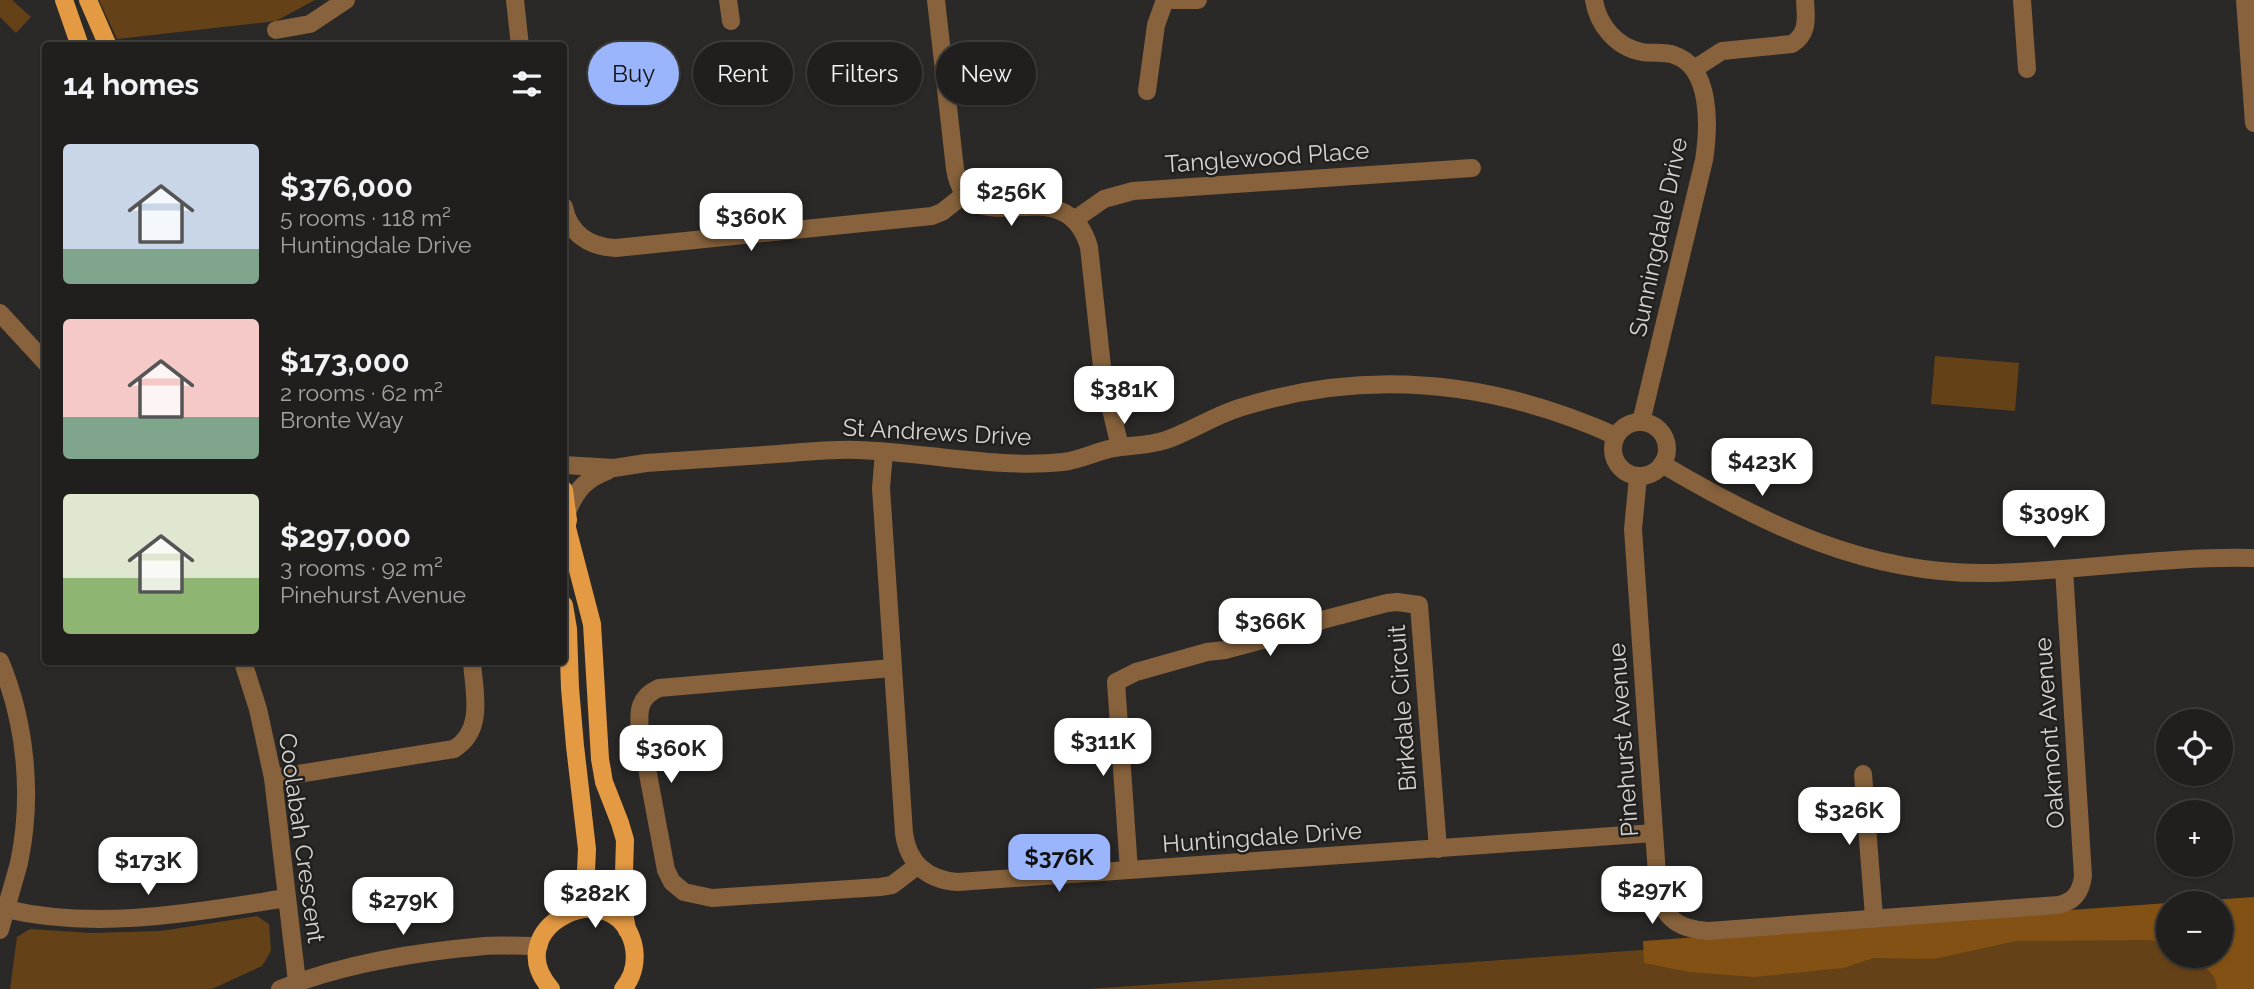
<!DOCTYPE html>
<meta charset="utf-8">
<style>
:root{--surface:#201f1d;--page:#2d2c2a;--text:#f1f3f6;--muted:#a2a2a4;--line:#3d3d3b;--accent:#9bb5fd}
body{margin:0;font-family:Raleway,sans-serif;background:var(--page);color:var(--text);height:100vh;display:flex;flex-direction:column;font-size:26px;white-space:nowrap}
*{box-sizing:border-box;margin:0}
p{font-size:23px;color:var(--muted)}
.icon{flex:none;width:38px;height:38px;fill:none;stroke:currentColor;stroke-width:2;stroke-linecap:round;stroke-linejoin:round}
.map{position:relative;flex:1;overflow:hidden}
.sheet{position:absolute;left:42px;top:42px;width:525px;height:623px;display:flex;flex-direction:column;background:var(--surface);border-radius:7px;box-shadow:0 2px 5px #0004,0 0 0 2px var(--line)}
.sheet>*{flex:none}
.guide{position:absolute;left:588px;top:42px;width:665px;height:63px;display:flex;gap:14px}
.buttons{position:absolute;left:2156px;top:709px;display:grid;gap:14px}
.buttons a{display:grid;place-items:center;width:77px;height:77px;border-radius:50%;background:var(--surface);box-shadow:0 2px 5px #0004,0 0 0 2px var(--line);font-size:35px}
.price{position:absolute;translate:-50% -60px;padding:0 16px;border-radius:14px;background:#fff;color:#222;font-size:23px;line-height:46px;filter:drop-shadow(0 2px 4px #0008)}
.price::after{content:'';position:absolute;left:50%;top:42px;width:21px;height:16px;margin-left:-10px;background:inherit;clip-path:polygon(0 0,100% 0,50% 100%)}
.price.active{background:var(--accent);color:#111}
ul{padding:0;list-style:none}
li{display:flex;align-items:center;gap:21px;height:175px;padding:0 21px}
li span{display:grid;place-items:center;flex:none;width:196px;height:140px;border-radius:7px;color:#555}
li>.icon{margin-inline-start:auto}
span .icon{width:84px;height:84px;fill:#fffc;stroke-width:1}
li b{font-size:30px}
h2{display:flex;justify-content:space-between;align-items:center;height:84px;padding:0 21px;font-size:30px}
.chip{padding:0 24px;border-radius:32px;background:var(--surface);box-shadow:0 2px 5px #0004,0 0 0 2px var(--line);font-size:24px;line-height:63px}
.chip.active{background:var(--accent);color:#111}
.map>svg:first-child{display:block}
</style>
<div class="map">
<svg width="2254" height="989" viewBox="0 0 2254 989">
<rect width="100%" height="100%" fill="#2b2927"/>
<g fill="#654118">
<path d="M 0,0 L 12,0 L 31,17 L 16,33 L 0,17 Z"/>
<path d="M 99,0 L 315,0 L 276,21 L 117,39 Z"/>
<path d="M 1935,356 L 2019,363 L 2015,411 L 1931,404 Z"/>
<path d="M 2168,913 L 2168,956 L 2221,956 L 2254,989 L 1089,989 Z"/>
<path d="M 257,916 L 269,924 L 271,951 L 262,966 L 212,989 L 10,989 L 17,937 L 30,929 L 91,933 L 161,931 Z"/>
</g>
<g fill="#825113">
<path d="M 2254,897 L 2254,989 L 2217,989 L 2215,978 L 2196,956 L 2221,956 L 2221,903 L 2170,903 Z"/>
<path d="M 2168,903 L 2168,942 L 2145,940 L 2016,941 L 1934,959 L 1873,958 L 1844,968 L 1754,977 L 1689,972 L 1644,963 L 1643,941 Z"/>
</g>
<g fill="none" stroke-linecap="round" stroke-linejoin="round">
<g stroke="#87623c" stroke-width="18">
<path d="M 515,0 L 520,46"/>
<path d="M 728,0 L 731,21"/>
<path d="M 936,0 L 955,169 C 969,252 1064,162 1089,247 L 1103,376 L 1120,447"/>
<path d="M 1172,0 L 1198,0"/>
<path d="M 1594,0 C 1598,25 1616,47 1642,52 C 1653,54 1664,51 1674,55 C 1712,67 1709,128 1704,160 L 1641,422"/>
<path d="M 2022,0 L 2027,69"/>
<path d="M 2245,0 L 2254,123"/>
<path d="M 276,30 L 310,24 L 346,0"/>
<path d="M 1694,69 L 1722,51 L 1792,44 C 1809,33 1806,18 1805,0"/>
<path d="M 1147,91 L 1156,25 L 1165,0"/>
<path d="M 564,207 C 569,234 590,247 616,248 L 932,216 L 942,212 L 965,194"/>
<path d="M 1074,220 L 1104,199 L 1133,191 L 1472,168"/>
<path d="M 0,313 L 46,363"/>
<circle cx="1640" cy="449" r="27"/>
<path d="M 884,452 L 881,488 L 904,833 C 908,863 927,880 958,882 L 1654,833"/>
<path d="M 1662,464 C 1765,525 1869,576 1992,573 C 2079,571 2165,556 2252,558"/>
<path d="M 564,465 L 614,468 L 646,463 C 690,460 734,457 778,454 C 804,452 831,449 857,450 C 926,452 995,469 1063,462 C 1080,460 1093,453 1109,449 C 1128,445 1148,446 1166,440 C 1191,431 1214,416 1239,408 C 1368,367 1494,381 1616,436"/>
<path d="M 1638,477 L 1633,529 L 1658,889 C 1663,919 1679,929 1708,931 L 2058,905 C 2074,902 2081,892 2083,876 L 2064,569"/>
<path d="M 568,510 C 577,489 586,479 607,471"/>
<path d="M 0,661 C 26,723 33,797 19,863 C 13,885 6,908 0,930"/>
<path d="M 243,662 L 258,709 L 273,778 L 297,982"/>
<path d="M 892,668 L 659,688 C 639,697 638,710 640,731 L 666,870 L 672,882 L 684,892 L 712,898 L 880,887 L 892,885 L 917,866"/>
<path d="M 1863,774 L 1874,917"/>
<path d="M 273,778 L 454,749 C 485,730 474,692 472,662"/>
<path d="M 1129,870 L 1116,682 L 1136,672 L 1207,652 L 1225,650 L 1300,630 L 1322,620 L 1387,603 L 1397,602 L 1419,605 L 1438,849"/>
<path d="M 6,909 C 98,931 196,912 287,898"/>
<path d="M 280,989 C 345,963 416,952 485,946 C 503,945 521,946 539,946"/>
</g>
<g stroke="#e49943" stroke-width="18">
<path d="M 64,0 L 80,46"/>
<path d="M 88,0 L 108,46"/>
<path d="M 564,490 L 568,520 L 564,536"/>
<path d="M 567,528 L 592,624 L 600,759 L 604,782 L 620,823 L 625,840 L 623,906 L 627,930"/>
<path d="M 564,605 L 568,629 L 570,688 L 575,746 L 587,849 L 586,872 L 571,911"/>
<path d="M 551,989 C 497,928 612,870 633,943 C 637,959 634,976 623,989"/>
</g>
</g>
<g text-anchor="middle" dominant-baseline="central" stroke-width="5" stroke-linejoin="round" paint-order="stroke">
<g font-size="24" fill="#d6d4d3" stroke="#21201e">
<text transform="translate(1267 157) rotate(-4)">Tanglewood Place</text>
<text transform="translate(1658 237) rotate(-78)">Sunningdale Drive</text>
<text transform="translate(937 432) rotate(3)">St Andrews Drive</text>
<text transform="translate(1402 708) rotate(-94)">Birkdale Circuit</text>
<text transform="translate(2049 733) rotate(-94)">Oakmont Avenue</text>
<text transform="translate(1623 740) rotate(-94)">Pinehurst Avenue</text>
<text transform="translate(1262 837) rotate(-4)">Huntingdale Drive</text>
<text transform="translate(302 838) rotate(82)">Coolabah Crescent</text>
</g>
</g>
</svg>
<div class="buttons">
<a><svg class="icon" aria-label="locate" viewBox="0 0 24 24"><circle cx="12" cy="12" r="6"/><path d="M12 2v4M12 18v4M2 12h4M18 12h4"/></svg></a>
<a>+</a>
<a>−</a>
</div>
<b class="price" style="left:1011px;top:228px">$256K</b>
<b class="price" style="left:751px;top:253px">$360K</b>
<b class="price" style="left:1124px;top:426px">$381K</b>
<b class="price" style="left:1762px;top:498px">$423K</b>
<b class="price" style="left:2054px;top:550px">$309K</b>
<b class="price" style="left:1270px;top:658px">$366K</b>
<b class="price" style="left:1103px;top:778px">$311K</b>
<b class="price" style="left:671px;top:785px">$360K</b>
<b class="price" style="left:1849px;top:847px">$326K</b>
<b class="price active" style="left:1059px;top:894px">$376K</b>
<b class="price" style="left:148px;top:897px">$173K</b>
<b class="price" style="left:1652px;top:926px">$297K</b>
<b class="price" style="left:595px;top:930px">$282K</b>
<b class="price" style="left:403px;top:937px">$279K</b>
<div class="guide">
<a class="chip active">Buy</a>
<a class="chip">Rent</a>
<a class="chip">Filters</a>
<a class="chip">New</a>
</div>
<section class="sheet">
<h2>14 homes<svg class="icon" aria-label="filters" viewBox="0 0 24 24"><path d="M4 7h16M4 17h16"/><circle cx="9" cy="7" r="2"/><circle cx="15" cy="17" r="2"/></svg></h2>
<ul>
<li><span style="background:linear-gradient(#c9d6e8 75%,#7fa58c 0)"><svg class="icon" aria-label="home" viewBox="0 0 24 24"><path d="M3 11l9-7 9 7M6 9v11h12V9"/></svg></span><div><b>$376,000</b><p>5 rooms · 118 m²</p><p>Huntingdale Drive</p></div></li>
<li><span style="background:linear-gradient(#f6c9c9 70%,#7fa58c 0)"><svg class="icon" aria-label="home" viewBox="0 0 24 24"><path d="M3 11l9-7 9 7M6 9v11h12V9"/></svg></span><div><b>$173,000</b><p>2 rooms · 62 m²</p><p>Bronte Way</p></div></li>
<li><span style="background:linear-gradient(#dfe7d0 60%,#8fb573 0)"><svg class="icon" aria-label="home" viewBox="0 0 24 24"><path d="M3 11l9-7 9 7M6 9v11h12V9"/></svg></span><div><b>$297,000</b><p>3 rooms · 92 m²</p><p>Pinehurst Avenue</p></div></li>
</ul>
</section>
</div>
